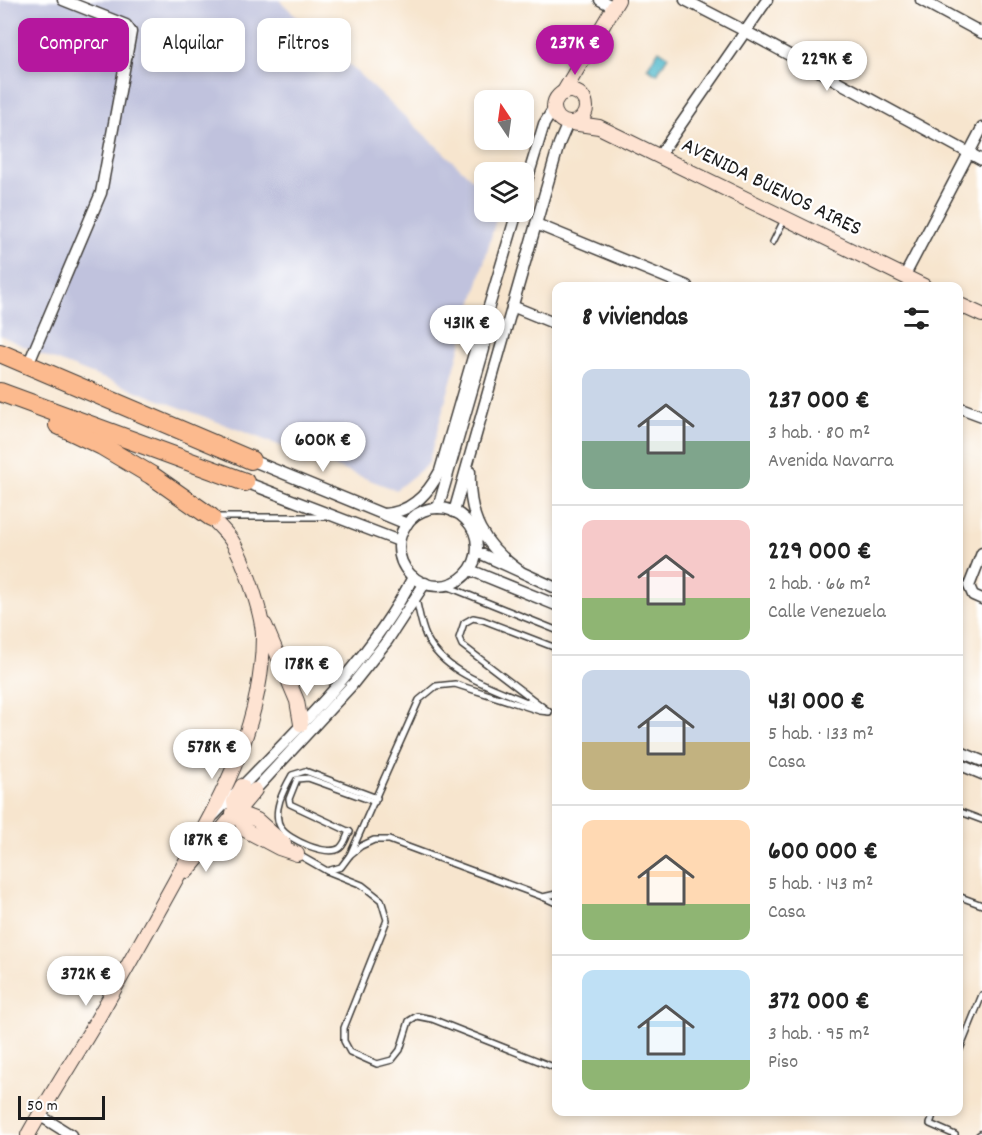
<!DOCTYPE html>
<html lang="es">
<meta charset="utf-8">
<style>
:root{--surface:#fff;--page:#f6f6f6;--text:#222;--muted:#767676;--line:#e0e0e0;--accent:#b5179e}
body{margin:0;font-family:Dekko,sans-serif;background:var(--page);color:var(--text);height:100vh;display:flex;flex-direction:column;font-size:22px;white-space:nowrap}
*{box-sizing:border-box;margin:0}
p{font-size:20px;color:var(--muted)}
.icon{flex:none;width:33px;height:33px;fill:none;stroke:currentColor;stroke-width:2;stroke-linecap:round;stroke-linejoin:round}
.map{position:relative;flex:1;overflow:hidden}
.details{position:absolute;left:552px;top:282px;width:411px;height:834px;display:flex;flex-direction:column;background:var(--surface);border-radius:12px;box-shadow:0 3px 9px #0003}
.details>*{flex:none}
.hud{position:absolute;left:18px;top:18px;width:444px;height:54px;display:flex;gap:12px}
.needle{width:39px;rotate:347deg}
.buttons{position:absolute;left:474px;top:90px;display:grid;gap:12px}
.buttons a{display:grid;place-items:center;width:60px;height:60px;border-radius:12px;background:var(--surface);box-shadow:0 3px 9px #0003;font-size:30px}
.scale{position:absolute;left:18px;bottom:15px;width:87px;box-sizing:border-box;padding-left:6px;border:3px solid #1c1c1c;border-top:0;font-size:16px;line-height:21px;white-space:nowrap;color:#1c1c1c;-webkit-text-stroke:4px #fff;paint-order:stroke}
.price{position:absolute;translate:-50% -51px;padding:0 14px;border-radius:21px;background:#fff;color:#222;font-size:20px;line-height:39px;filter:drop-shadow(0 2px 3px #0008)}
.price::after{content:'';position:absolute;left:50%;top:36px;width:18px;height:14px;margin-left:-9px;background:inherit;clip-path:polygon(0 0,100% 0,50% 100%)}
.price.on{background:var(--accent);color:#fff}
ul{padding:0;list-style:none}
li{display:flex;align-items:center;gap:18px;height:150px;padding:0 30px}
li+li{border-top:2px solid var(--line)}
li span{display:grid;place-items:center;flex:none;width:168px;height:120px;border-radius:12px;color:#555}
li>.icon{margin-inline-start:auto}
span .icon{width:72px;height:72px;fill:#fffc;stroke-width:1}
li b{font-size:26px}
h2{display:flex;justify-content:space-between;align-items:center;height:72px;padding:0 30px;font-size:26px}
.pill{padding:0 21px;border-radius:12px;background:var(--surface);box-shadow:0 3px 9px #0003;font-size:21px;line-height:54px}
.pill.on{background:var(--accent);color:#fff}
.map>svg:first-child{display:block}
</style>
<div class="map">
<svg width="982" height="1135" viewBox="0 0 982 1135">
<rect width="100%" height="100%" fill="#fff"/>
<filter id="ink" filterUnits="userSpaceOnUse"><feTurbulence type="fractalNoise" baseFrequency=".0167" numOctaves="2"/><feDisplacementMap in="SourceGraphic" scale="12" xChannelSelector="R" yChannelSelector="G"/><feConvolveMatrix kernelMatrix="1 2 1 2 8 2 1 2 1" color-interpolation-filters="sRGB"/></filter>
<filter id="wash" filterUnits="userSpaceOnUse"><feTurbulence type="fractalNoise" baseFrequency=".008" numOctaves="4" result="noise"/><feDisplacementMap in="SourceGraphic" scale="24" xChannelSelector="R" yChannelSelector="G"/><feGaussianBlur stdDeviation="1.35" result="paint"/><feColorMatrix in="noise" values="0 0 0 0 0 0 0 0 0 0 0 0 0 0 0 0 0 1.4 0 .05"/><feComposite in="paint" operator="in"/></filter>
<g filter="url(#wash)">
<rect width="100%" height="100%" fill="#f7e5ce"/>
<path fill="#c0c2dd" d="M 0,0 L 279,0 L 484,190 L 484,212 L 498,212 L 428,464 L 396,490 L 42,355 L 0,335 Z"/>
<path fill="#4db7ca" stroke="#346a73" stroke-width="1.5" d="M 659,50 L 668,56 L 657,74 L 647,68 Z"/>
</g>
<g filter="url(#ink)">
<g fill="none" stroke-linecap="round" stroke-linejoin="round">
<defs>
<g id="lane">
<path d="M 773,242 L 784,220"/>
<path d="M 215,517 L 329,517"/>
<path d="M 444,585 L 556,630"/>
<path d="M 416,599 C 419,611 421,625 426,636 C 445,677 501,689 538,707"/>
<path d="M 548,711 L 462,645 L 459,638 L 464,623 L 473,618 L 483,620 L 556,648"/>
<path d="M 958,811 L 982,820"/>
<path d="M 349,831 C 347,836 345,844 340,848 C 328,857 288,840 281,828 C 271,812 284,789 292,775 L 305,771 L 377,798"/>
<path d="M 350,832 L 290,804 L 289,799 L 297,779 L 308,778 L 375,802"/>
<path d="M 299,855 L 327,871 L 341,867 L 350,855 L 361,846 L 374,840 L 389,840 L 543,897 L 556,903"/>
<path d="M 350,855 L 419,700 L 436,686 L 455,684 L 540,711 L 549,712"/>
<path d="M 327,871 L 362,885 L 381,900 L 387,920 L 344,1028 L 344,1041 L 350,1052 L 377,1064 L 392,1060 L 400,1050 L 409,1021 L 417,1016 L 432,1019 L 556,1068"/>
<path d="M 958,896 L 982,905"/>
<path d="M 543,897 L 556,894"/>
<path d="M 958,1054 L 982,995"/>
<path d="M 934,1112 L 930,1124 L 955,1135"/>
<path d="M 979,1135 L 982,1133"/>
</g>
<g id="street">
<path d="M 600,0 L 614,7"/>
<path d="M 685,0 L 745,31 L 982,160"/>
<path d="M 921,0 L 982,33"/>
<path d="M 659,156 L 767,0"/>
<path d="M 524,190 L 544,124 L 554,108"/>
<path d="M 536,224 L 687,286"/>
<path d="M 904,277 L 982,128"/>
<path d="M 512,306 L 556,324"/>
<path d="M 28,365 L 101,193 L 131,32 L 126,25 L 63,0"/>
<path d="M 958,407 L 982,416"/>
<path d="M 251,460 L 407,524"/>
<path d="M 470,472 C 468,517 483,545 520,571"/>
<path d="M 245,482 L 399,541"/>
<path d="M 438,508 L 484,349 L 487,313 L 517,212"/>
<circle cx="438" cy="547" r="39"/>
<path d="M 454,512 L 524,266 L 559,144 L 568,123"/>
<path d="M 383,514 C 410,513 428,494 440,471 L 480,333"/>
<path d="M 477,552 L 556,588"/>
<path d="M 982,553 L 969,586 L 973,595 L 982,599"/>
<path d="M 470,570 L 556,605"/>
<path d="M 958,751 L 982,761"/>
<path d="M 958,764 L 982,774"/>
<path d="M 255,790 L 352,685 L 387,641 L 425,583"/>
<path d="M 214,815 C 283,743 368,666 413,577"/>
<path d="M 39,1115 L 71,1135"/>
</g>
<g id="secondary">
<circle cx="570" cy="107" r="16"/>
<path d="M 563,93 L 618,0"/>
<path d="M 572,123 L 599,127 L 924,286"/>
<path d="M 958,304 L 982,315"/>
<path d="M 265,625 L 297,701 L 301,724"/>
<path d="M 242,786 L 234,802 L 235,808 L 245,830 L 279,848 L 297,854"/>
<path d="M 233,813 L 236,812 L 257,820 L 284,844"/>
<path d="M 187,871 L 255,790"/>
<path d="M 28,1135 C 48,1099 70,1065 91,1030 C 121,978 151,925 180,872 C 222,796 263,725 263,635 C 262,612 244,560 232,541 C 226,532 217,524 211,517"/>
</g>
<g id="highway">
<path d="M 0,353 L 251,460"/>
<path d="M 0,392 L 245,482"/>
<path d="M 58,425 L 102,446 L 151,475 L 211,517"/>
</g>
</defs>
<use href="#lane" stroke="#3d3a37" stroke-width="8"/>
<use href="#street" stroke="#3d3a37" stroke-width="13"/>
<use href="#secondary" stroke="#3d3a37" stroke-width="16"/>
<use href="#highway" stroke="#3d3a37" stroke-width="20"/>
<use href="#lane" stroke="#fff" stroke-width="5"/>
<use href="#street" stroke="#fff" stroke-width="10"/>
<use href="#secondary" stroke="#fee3d2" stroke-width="14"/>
<use href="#highway" stroke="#fcba8e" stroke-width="18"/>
</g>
</g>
<g text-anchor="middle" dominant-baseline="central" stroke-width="4.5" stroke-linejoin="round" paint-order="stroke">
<g font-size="22" fill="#1c1c1c" stroke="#fff">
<text transform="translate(771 188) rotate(26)">AVENIDA BUENOS AIRES</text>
</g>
</g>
</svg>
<div class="buttons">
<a><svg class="needle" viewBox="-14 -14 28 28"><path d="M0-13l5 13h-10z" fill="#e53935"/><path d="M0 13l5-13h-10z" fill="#767676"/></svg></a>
<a><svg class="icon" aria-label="layers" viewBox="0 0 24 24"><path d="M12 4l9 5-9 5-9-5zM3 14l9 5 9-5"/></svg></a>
</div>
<div class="scale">50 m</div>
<b class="price on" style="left:575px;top:76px">237K €</b>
<b class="price" style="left:827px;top:92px">229K €</b>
<b class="price" style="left:467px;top:356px">431K €</b>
<b class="price" style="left:323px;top:473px">600K €</b>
<b class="price" style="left:307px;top:697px">178K €</b>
<b class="price" style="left:212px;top:780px">578K €</b>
<b class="price" style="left:206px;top:873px">187K €</b>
<b class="price" style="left:86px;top:1007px">372K €</b>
<div class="hud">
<a class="pill on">Comprar</a>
<a class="pill">Alquilar</a>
<a class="pill">Filtros</a>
</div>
<section class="details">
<h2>8 viviendas<svg class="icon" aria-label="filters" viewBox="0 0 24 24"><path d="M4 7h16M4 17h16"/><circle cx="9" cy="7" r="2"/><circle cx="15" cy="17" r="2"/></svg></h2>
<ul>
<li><span style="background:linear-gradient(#c9d6e8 60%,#7fa58c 0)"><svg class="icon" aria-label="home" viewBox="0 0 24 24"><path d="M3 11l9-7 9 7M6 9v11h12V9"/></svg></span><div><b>237 000 €</b><p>3 hab. · 80 m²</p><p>Avenida Navarra</p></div></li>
<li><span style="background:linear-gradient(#f6c9c9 65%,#8fb573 0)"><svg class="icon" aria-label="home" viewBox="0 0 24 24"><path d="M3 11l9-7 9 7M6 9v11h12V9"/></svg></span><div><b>229 000 €</b><p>2 hab. · 66 m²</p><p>Calle Venezuela</p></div></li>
<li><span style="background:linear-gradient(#c9d6e8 60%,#c2b280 0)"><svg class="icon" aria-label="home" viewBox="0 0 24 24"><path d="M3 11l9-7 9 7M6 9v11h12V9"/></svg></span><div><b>431 000 €</b><p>5 hab. · 133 m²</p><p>Casa</p></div></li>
<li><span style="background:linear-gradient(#ffd9b3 70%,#8fb573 0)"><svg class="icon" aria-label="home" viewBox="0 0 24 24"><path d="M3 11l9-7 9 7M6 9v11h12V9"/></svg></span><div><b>600 000 €</b><p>5 hab. · 143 m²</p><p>Casa</p></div></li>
<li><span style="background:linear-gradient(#bfe0f5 75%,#8fb573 0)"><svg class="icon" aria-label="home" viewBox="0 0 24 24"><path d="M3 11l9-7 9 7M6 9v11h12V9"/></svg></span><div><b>372 000 €</b><p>3 hab. · 95 m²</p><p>Piso</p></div></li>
</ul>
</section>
</div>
